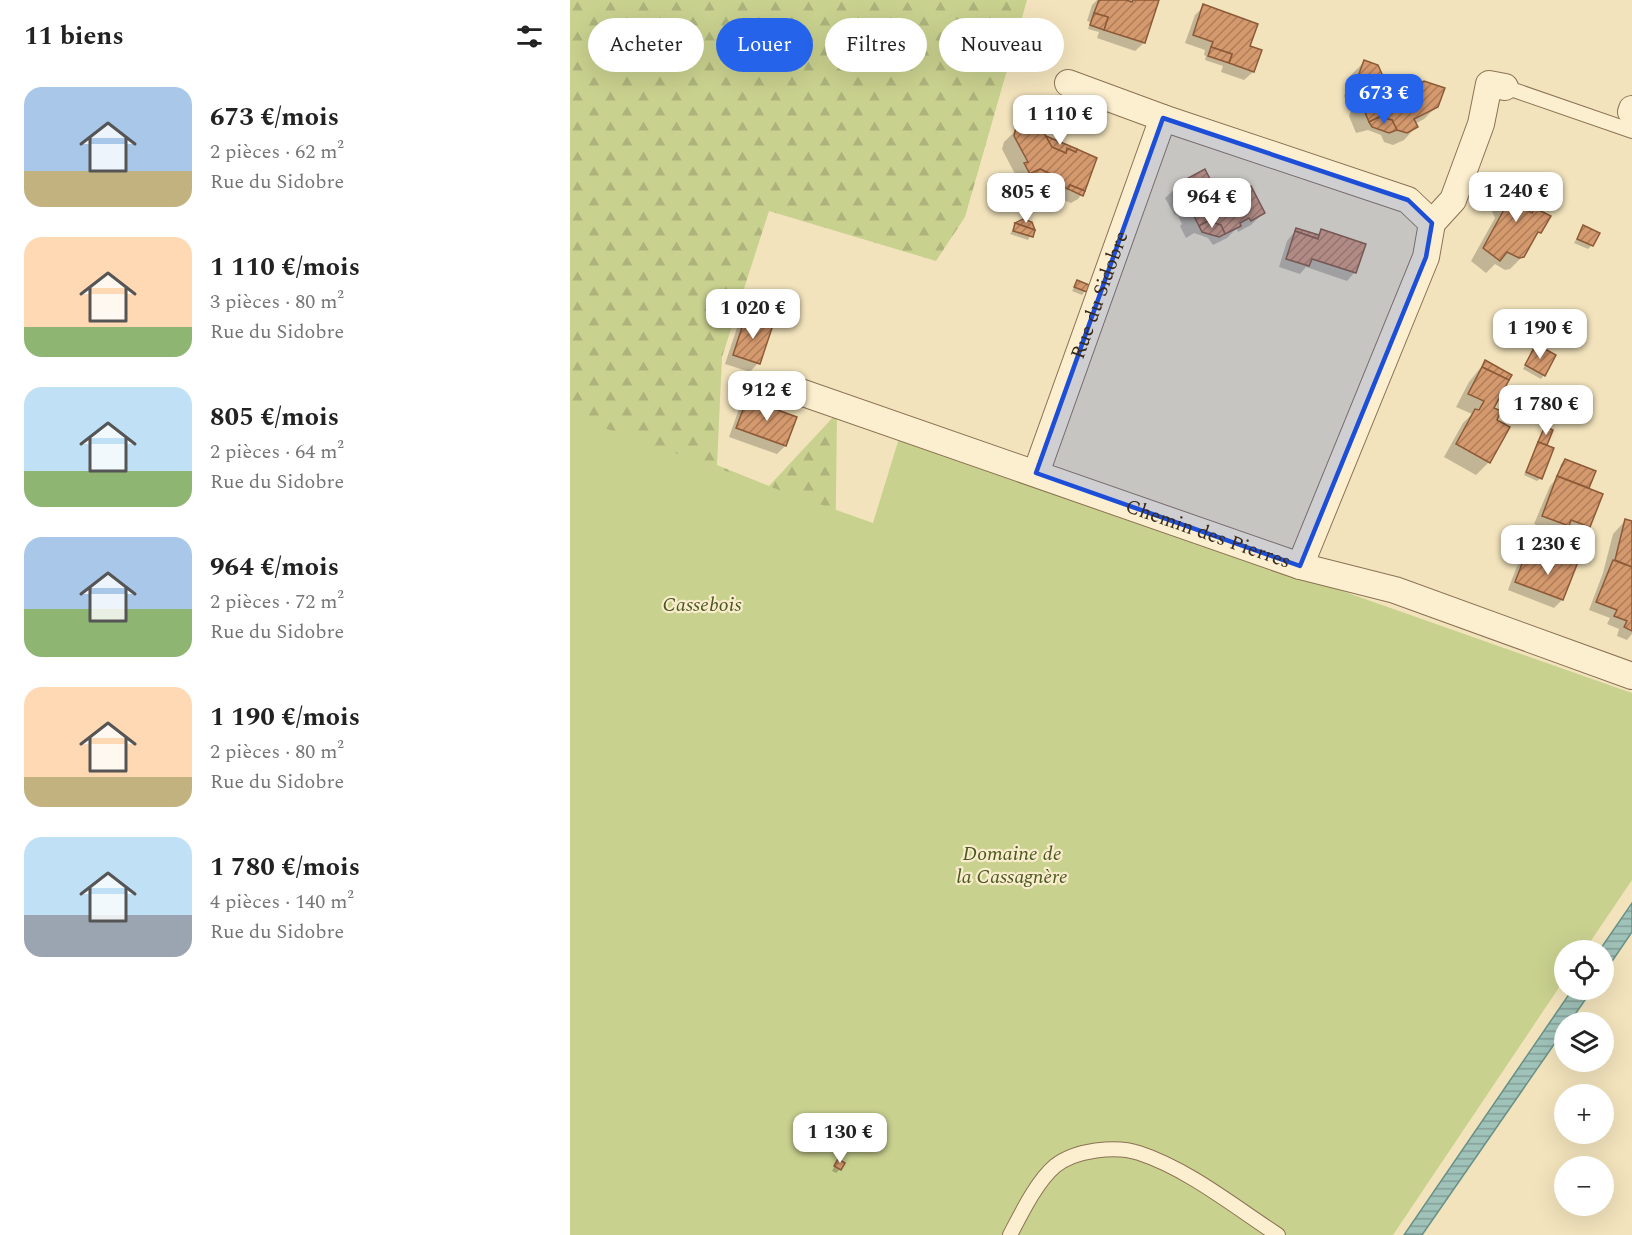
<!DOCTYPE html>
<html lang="fr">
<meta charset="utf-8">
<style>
:root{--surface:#fff;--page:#f6f6f6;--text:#222;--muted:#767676;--accent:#2563eb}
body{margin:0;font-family:Spectral,serif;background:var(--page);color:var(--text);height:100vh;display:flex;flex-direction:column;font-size:22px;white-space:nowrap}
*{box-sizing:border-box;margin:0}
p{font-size:20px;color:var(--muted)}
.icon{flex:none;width:33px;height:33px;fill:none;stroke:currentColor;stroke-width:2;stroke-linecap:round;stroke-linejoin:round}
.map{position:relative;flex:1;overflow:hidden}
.details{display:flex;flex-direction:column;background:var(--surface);width:570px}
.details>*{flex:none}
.hud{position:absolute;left:18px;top:18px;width:570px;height:54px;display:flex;gap:12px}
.buttons{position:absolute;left:984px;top:940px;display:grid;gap:12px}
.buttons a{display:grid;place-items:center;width:60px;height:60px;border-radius:50%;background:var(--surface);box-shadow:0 6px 24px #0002;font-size:30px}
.price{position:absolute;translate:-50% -51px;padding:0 14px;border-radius:12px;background:#fff;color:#222;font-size:20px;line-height:39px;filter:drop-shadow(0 2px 3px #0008)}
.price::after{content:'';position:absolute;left:50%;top:36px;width:18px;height:14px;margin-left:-9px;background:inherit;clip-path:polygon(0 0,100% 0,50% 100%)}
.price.selected{background:var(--accent);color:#fff}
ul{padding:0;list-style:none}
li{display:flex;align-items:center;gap:18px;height:150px;padding:0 24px}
li span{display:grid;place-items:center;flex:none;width:168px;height:120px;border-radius:18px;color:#555}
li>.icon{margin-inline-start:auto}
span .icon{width:72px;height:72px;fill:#fffc;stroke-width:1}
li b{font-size:26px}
h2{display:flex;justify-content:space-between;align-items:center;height:72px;padding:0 24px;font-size:26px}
.chip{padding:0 21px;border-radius:27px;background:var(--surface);box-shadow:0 6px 24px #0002;font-size:21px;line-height:54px}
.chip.selected{background:var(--accent);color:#fff}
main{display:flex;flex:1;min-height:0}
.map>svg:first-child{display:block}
</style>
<main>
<section class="details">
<h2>11 biens<svg class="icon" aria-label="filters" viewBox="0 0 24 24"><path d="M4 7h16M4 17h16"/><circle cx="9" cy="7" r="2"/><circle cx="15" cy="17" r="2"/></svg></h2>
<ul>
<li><span style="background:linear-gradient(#a9c7e8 70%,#c2b280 0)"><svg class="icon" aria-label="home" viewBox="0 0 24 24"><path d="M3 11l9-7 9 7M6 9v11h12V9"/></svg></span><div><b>673 €/mois</b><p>2 pièces · 62 m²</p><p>Rue du Sidobre</p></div></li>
<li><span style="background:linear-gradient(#ffd9b3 75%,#8fb573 0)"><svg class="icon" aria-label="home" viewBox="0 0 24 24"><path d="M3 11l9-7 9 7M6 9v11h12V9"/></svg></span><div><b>1 110 €/mois</b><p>3 pièces · 80 m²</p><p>Rue du Sidobre</p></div></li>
<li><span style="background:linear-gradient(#bfe0f5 70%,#8fb573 0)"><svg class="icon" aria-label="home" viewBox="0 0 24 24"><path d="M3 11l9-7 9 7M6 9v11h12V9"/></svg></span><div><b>805 €/mois</b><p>2 pièces · 64 m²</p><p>Rue du Sidobre</p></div></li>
<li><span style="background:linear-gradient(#a9c7e8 60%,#8fb573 0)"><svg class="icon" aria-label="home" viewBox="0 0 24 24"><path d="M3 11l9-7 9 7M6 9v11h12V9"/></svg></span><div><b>964 €/mois</b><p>2 pièces · 72 m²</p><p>Rue du Sidobre</p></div></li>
<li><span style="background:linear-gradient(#ffd9b3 75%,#c2b280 0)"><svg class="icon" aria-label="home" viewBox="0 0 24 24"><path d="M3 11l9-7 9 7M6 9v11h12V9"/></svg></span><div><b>1 190 €/mois</b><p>2 pièces · 80 m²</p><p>Rue du Sidobre</p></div></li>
<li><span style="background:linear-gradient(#bfe0f5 65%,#9aa5b1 0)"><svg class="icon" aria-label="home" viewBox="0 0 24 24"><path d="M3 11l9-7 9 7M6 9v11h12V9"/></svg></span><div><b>1 780 €/mois</b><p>4 pièces · 140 m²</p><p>Rue du Sidobre</p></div></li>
</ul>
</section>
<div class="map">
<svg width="1062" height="1235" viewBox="0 0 1062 1235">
<defs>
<pattern id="forest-firs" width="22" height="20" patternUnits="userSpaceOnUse" patternTransform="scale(1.5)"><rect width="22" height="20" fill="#c9d18f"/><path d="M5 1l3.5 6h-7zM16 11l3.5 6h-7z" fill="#adb37b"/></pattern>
<pattern id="water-rules" width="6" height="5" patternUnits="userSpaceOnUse" patternTransform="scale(1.5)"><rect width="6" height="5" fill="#a0c3b9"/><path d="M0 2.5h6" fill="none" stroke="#839e96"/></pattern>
<pattern id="building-hatch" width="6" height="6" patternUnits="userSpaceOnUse" patternTransform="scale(1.5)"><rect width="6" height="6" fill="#d5996e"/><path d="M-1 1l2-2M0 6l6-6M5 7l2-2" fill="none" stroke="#ae7d5a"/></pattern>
</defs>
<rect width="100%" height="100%" fill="#f2e3bc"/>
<path fill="url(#forest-firs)" d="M 0,0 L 457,0 L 395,217 L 366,261 L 199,211 L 152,357 L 147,465 L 199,486 L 267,413 L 263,728 L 0,1134 Z"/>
<path fill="#c9d18f" d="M 0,416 L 303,523 L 330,435 L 1062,693 L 1062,880 L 1014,951 L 994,951 L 994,980 L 823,1235 L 0,1235 Z"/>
<g fill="url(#water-rules)" stroke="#679187" stroke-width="1.5">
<path d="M 1062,903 L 1062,932 L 1034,973 L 1034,951 L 1029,951 Z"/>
<path d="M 1002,990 L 1022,990 L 999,1023 L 994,1023 L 994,1030 L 852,1235 L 834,1235 Z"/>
</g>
<g fill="#0003">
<path d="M 527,0 L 547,0 L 558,3 L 558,0 L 588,0 L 574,43 L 565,51 L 527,38 L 529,32 L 518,29 L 520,22 L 517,21 L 522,5 Z"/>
<path d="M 634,6 L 678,47 L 690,51 L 683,72 L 674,80 L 651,72 L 653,66 L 635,60 L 636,56 L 634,55 L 635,50 L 615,43 L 625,15 Z"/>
<path d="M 794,62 L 818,88 L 830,92 L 827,96 L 867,106 L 854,119 L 845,124 L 846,127 L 834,140 L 823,145 L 814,142 L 811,135 L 798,130 L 786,133 L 779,116 L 781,110 L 774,96 L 781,75 Z"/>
<path d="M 447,129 L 495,146 L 511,195 L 508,199 L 501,203 L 488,198 L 484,201 L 475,197 L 471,189 L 456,181 L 447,185 L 443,177 L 445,174 L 432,149 L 434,142 Z"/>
<path d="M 608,186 L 663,198 L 694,212 L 681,225 L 668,232 L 667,229 L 664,231 L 657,238 L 643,245 L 638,238 L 624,233 L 616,238 L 610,226 L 612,224 L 608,216 L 604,214 L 595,198 Z"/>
<path d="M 929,186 L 955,210 L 961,214 L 965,209 L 979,216 L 953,256 L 940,269 L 935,270 L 925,264 L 916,273 L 901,261 L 925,218 L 916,198 Z"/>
<path d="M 446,224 L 463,230 L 458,240 L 440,234 Z"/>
<path d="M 1013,227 L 1022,245 L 1018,249 L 1004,243 Z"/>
<path d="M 726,230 L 746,236 L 751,231 L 785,272 L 777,281 L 736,267 L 730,274 L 709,267 L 717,241 Z"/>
<path d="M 507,282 L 515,291 L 512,295 L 502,291 Z"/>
<path d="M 177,317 L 201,326 L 188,363 L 180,372 L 155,364 L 168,325 Z"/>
<path d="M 966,346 L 974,375 L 971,379 L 953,369 Z"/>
<path d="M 915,362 L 925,421 L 919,462 L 906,475 L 874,457 L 893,423 L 902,414 L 886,407 L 899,382 Z"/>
<path d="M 178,401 L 215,446 L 207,454 L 159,437 L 169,409 Z"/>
<path d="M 975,428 L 981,431 L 975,446 L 971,478 L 967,481 L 954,475 L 972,432 Z"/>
<path d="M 995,461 L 1018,487 L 1016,488 L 1019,526 L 1010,535 L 995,528 L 989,534 L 964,524 L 980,486 L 986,479 L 991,464 Z"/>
<path d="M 1055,521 L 1062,523 L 1062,634 L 1057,640 L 1047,636 L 1049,629 L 1037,624 L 1040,618 L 1019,610 L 1033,573 L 1043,534 Z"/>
<path d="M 988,556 L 992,600 L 984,608 L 938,590 L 947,566 L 956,558 L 979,567 Z"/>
<path d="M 265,1165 L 270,1169 L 266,1173 L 262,1171 Z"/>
</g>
<g fill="url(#building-hatch)" stroke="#8d5a37" stroke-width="1.5">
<path d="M 529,0 L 556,0 L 562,2 L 563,0 L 589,0 L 575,43 L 534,30 L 538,17 L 524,13 Z"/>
<path d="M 633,4 L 688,24 L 680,46 L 692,50 L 684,72 L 659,63 L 662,54 L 641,47 L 643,42 L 623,35 Z"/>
<path d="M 524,13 L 538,17 L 534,30 L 520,25 Z"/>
<path d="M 641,47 L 662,54 L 659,63 L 638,56 Z"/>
<path d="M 794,60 L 808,65 L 820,92 L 828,94 L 854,81 L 875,88 L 868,107 L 844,119 L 848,127 L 837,133 L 827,130 L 822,120 L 809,117 L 799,122 L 791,103 L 793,97 L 786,82 Z"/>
<path d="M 786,82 L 793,97 L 791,103 L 784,88 Z"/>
<path d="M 465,117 L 482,147 L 496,153 L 497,148 L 506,152 L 507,149 L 527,158 L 515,191 L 500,185 L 498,189 L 487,185 L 483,175 L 470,169 L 460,174 L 454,163 L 458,162 L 444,136 L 446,127 Z"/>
<path d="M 809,117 L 822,120 L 827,130 L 819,133 L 802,127 L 799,122 Z"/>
<path d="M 476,136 L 507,149 L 506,152 L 497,148 L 496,153 L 482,147 Z"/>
<path d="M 470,169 L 483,175 L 487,185 L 481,188 L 464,180 L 460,174 Z"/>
<path d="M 635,169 L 649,197 L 658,199 L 681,186 L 695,213 L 681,221 L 679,218 L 670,223 L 671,226 L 655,234 L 651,225 L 638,221 L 629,226 L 622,212 L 625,211 L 620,203 L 616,202 L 607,184 Z"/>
<path d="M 950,175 L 961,202 L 957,210 L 962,213 L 965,208 L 981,216 L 971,233 L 968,232 L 954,257 L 949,258 L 937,252 L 930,261 L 913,248 L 937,204 L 928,184 Z"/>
<path d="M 500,185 L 515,191 L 513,196 L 498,189 Z"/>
<path d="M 453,219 L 462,222 L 465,230 L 445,223 Z"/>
<path d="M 638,221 L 651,225 L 655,234 L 649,237 L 632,232 L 629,226 Z"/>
<path d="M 445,223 L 465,230 L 463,237 L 443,231 Z"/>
<path d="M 1013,225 L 1030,233 L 1023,246 L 1007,239 Z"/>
<path d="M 726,228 L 749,235 L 748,239 L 725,231 Z"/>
<path d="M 751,229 L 796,244 L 786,273 L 742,259 L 739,266 L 716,259 L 725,231 L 748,239 Z"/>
<path d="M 507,280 L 519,285 L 517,292 L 504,287 Z"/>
<path d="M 176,315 L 203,325 L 190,364 L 163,355 Z"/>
<path d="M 966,344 L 986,355 L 975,376 L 955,365 Z"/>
<path d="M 915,360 L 942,375 L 939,380 L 912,367 Z"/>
<path d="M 912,367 L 939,380 L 924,408 L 931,411 L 927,420 L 940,427 L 920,463 L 886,444 L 905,409 L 909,410 L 914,401 L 898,394 Z"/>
<path d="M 177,399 L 227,417 L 216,446 L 166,428 Z"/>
<path d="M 975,426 L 983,430 L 977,445 L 968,442 Z"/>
<path d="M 968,442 L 984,448 L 972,479 L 956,472 Z"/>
<path d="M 995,459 L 1026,471 L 1019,488 L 987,476 Z"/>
<path d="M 987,476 L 1033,494 L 1020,527 L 1001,520 L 999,526 L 972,516 Z"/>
<path d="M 1055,519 L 1062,521 L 1062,567 L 1045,560 Z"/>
<path d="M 988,554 L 1008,562 L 993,600 L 945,582 L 955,556 L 983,567 Z"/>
<path d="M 1043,560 L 1062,567 L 1062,631 L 1054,627 L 1057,621 L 1044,616 L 1047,610 L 1026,602 Z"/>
<path d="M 268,1159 L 275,1163 L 271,1170 L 264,1166 Z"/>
</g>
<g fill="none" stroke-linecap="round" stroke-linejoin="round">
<defs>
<g id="lane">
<path d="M 935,87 L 1062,131"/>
<path d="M 440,1235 C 451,1214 467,1181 485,1166 C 505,1150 546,1145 569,1153 C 618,1169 665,1207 708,1235"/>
</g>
<g id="street">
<path d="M 498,83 L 593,118 L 838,200 L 862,223"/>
<path d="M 1061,112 L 1062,109"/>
<path id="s1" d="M 216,387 L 730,566 L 825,590 L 1062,676"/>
<path id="s2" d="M 466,473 L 593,118"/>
<path d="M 730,566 L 856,257 L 862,223 L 883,200 L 911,124 L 919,84 L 935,87"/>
</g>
</defs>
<use href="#lane" stroke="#8c7254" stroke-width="16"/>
<use href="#street" stroke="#8c7254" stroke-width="28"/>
<use href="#lane" stroke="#fcefd0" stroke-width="14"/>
<use href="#street" stroke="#fcefd0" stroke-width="26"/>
</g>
<path fill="#1d4ed8" fill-opacity="0.2" stroke="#1d4ed8" stroke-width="4.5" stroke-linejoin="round" d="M 593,118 L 838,200 L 862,223 L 856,257 L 730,566 L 466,473 Z"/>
<g text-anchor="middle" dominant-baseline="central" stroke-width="4.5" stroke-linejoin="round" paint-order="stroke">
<g font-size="20" fill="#39291a" stroke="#f9eccc">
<text stroke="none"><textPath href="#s2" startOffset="189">Rue du Sidobre</textPath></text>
<text stroke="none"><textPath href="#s1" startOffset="447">Chemin des Pierres</textPath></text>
</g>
<g font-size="20" font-style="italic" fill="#49581f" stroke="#f9eccc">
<text x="132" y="605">Cassebois</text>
<text x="442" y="854">Domaine de<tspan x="442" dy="23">la Cassagnère</tspan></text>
</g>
</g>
</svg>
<div class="buttons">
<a><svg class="icon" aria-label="locate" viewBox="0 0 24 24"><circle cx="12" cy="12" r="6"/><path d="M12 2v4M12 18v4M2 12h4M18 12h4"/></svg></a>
<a><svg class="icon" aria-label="layers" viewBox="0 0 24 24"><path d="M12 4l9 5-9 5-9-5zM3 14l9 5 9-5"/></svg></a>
<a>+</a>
<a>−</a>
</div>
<b class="price selected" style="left:814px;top:125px">673 €</b>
<b class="price" style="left:490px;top:146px">1 110 €</b>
<b class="price" style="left:946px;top:223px">1 240 €</b>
<b class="price" style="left:456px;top:224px">805 €</b>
<b class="price" style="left:642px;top:229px">964 €</b>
<b class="price" style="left:183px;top:340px">1 020 €</b>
<b class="price" style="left:970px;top:360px">1 190 €</b>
<b class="price" style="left:197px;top:422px">912 €</b>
<b class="price" style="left:976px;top:436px">1 780 €</b>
<b class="price" style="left:978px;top:576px">1 230 €</b>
<b class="price" style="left:270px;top:1164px">1 130 €</b>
<div class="hud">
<a class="chip">Acheter</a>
<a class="chip selected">Louer</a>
<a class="chip">Filtres</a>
<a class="chip">Nouveau</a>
</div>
</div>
</main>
